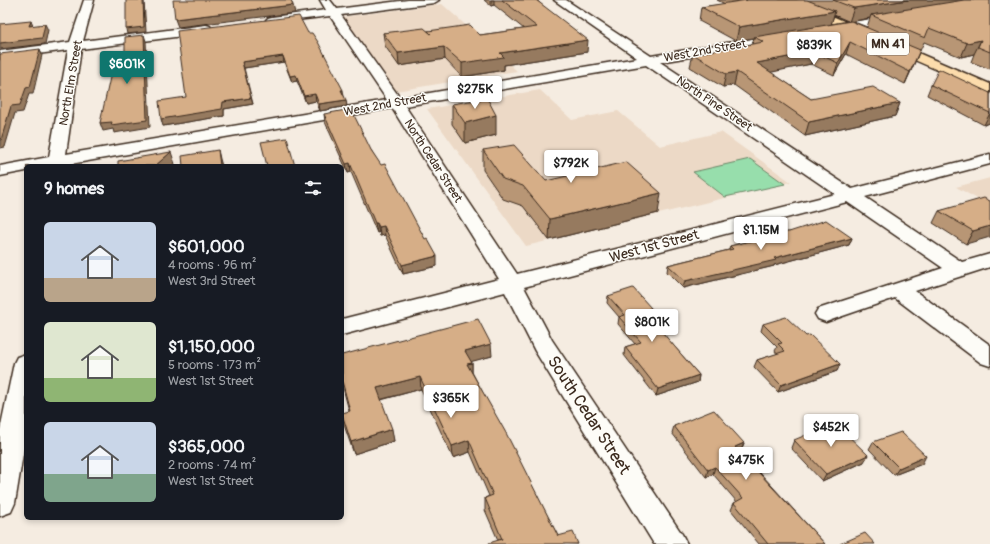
<!DOCTYPE html>
<meta charset="utf-8">
<style>
:root{--surface:#171b24;--page:#242831;--text:#f1f3f6;--muted:#9ea1a6;--accent:#0f766e}
body{margin:0;font-family:Pangolin,sans-serif;background:var(--page);color:var(--text);height:100vh;display:flex;flex-direction:column;font-size:15px;white-space:nowrap}
*{box-sizing:border-box;margin:0}
p{font-size:13px;color:var(--muted)}
.icon{flex:none;width:22px;height:22px;fill:none;stroke:currentColor;stroke-width:2;stroke-linecap:round;stroke-linejoin:round}
.map{position:relative;flex:1;overflow:hidden}
.side{position:absolute;left:24px;top:164px;width:320px;height:356px;display:flex;flex-direction:column;background:var(--surface);border-radius:6px;box-shadow:0 2px 6px #0003}
.side>*{flex:none}
.price{position:absolute;translate:-50% -34px;padding:0 9px;border-radius:4px;background:#fff;color:#222;font-size:13px;line-height:26px;filter:drop-shadow(0 1px 2px #0008)}
.price::after{content:'';position:absolute;left:50%;top:24px;width:12px;height:9px;margin-left:-6px;background:inherit;clip-path:polygon(0 0,100% 0,50% 100%)}
.price.active{background:var(--accent);color:#fff}
ul{padding:0;list-style:none}
li{display:flex;align-items:center;gap:12px;height:100px;padding:0 20px}
li span{display:grid;place-items:center;flex:none;width:112px;height:80px;border-radius:6px;color:#555}
li>.icon{margin-inline-start:auto}
span .icon{width:48px;height:48px;fill:#fffc;stroke-width:1}
li b{font-size:17px}
h2{display:flex;justify-content:space-between;align-items:center;height:48px;padding:0 20px;font-size:17px}
.map>svg:first-child{display:block}
</style>
<div class="map">
<svg width="990" height="544" viewBox="0 0 990 544">
<rect width="100%" height="100%" fill="#f5ece1"/>
<filter id="ink" filterUnits="userSpaceOnUse"><feTurbulence type="fractalNoise" baseFrequency=".025" numOctaves="2"/><feDisplacementMap in="SourceGraphic" scale="8" xChannelSelector="R" yChannelSelector="G"/><feConvolveMatrix kernelMatrix="1 2 1 2 8 2 1 2 1" color-interpolation-filters="sRGB"/></filter>
<g filter="url(#ink)">
<g fill="#ecd9c6">
<path d="M 442,4 L 517,71 L 396,91 L 342,17 Z"/>
<path d="M 540,90 L 572,120 L 618,111 L 660,146 L 721,132 L 791,182 L 526,246 L 427,109 Z"/>
<path d="M 990,178 L 990,206 L 956,187 Z"/>
</g>
<path fill="#97deac" stroke="#698465" d="M 750,159 L 785,184 L 725,197 L 693,172 Z"/>
<g fill="none" stroke-linecap="round" stroke-linejoin="round">
<defs>
<g id="minor">
<path d="M 84,0 L 94,0 L 83,41 L 206,25 L 210,26 L 212,29 L 210,32 L 206,33 L 81,49 L 66,154 L 387,100 L 330,16 L 272,23 L 268,22 L 266,20 L 268,18 L 272,17 L 326,10 L 320,0 L 330,0 L 337,9 L 408,0 L 439,0 L 434,3 L 341,15 L 400,98 L 637,58 L 554,0 L 566,0 L 651,56 L 780,34 L 784,35 L 786,38 L 784,41 L 780,42 L 660,62 L 852,189 L 990,154 L 990,164 L 865,197 L 962,262 L 990,254 L 990,267 L 915,291 L 990,345 L 990,366 L 981,363 L 895,298 L 834,319 L 826,322 L 818,319 L 815,314 L 818,309 L 943,268 L 847,202 L 524,287 L 552,340 L 682,534 L 687,544 L 654,544 L 535,351 L 505,292 L 342,335 L 342,319 L 499,279 L 392,108 L 65,165 L 64,166 L 26,166 L 26,171 L 0,176 L 0,166 L 49,157 L 68,50 L 0,59 L 0,51 L 70,42 ZM 646,65 L 835,194 L 517,274 L 405,106 Z"/>
<path d="M 897,15 L 901,16 L 903,18 L 901,20 L 833,33 L 829,32 L 827,29 L 829,26 L 833,25 Z"/>
<path d="M 26,354 L 26,436 L 15,503 L 11,512 L 0,516 L 0,430 L 14,363 L 17,357 Z"/>
</g>
<path id="primary" d="M 780,0 L 795,0 L 990,84 L 990,93 L 782,2 Z"/>
</defs>
<use href="#minor" stroke="#3b2a1e" stroke-width="3"/>
<use href="#primary" stroke="#3b2a1e" stroke-width="3"/>
<use href="#minor" fill="#fdfcf7" fill-rule="evenodd"/>
<use href="#primary" fill="#fcdcac" fill-rule="evenodd"/>
</g>
<g fill="#b89674" stroke="#3b2a1e" fill-rule="evenodd">
<path d="M 484,0 L 537,0 L 587,52 L 504,65 L 504,70 L 462,77 L 445,59 L 399,66 L 385,46 L 383,33 L 428,31 L 480,35 L 524,29 L 494,5 L 491,6 Z"/>
<path d="M 717,0 L 990,0 L 990,69 L 971,62 L 974,54 L 961,57 L 924,42 L 905,84 L 846,54 L 834,75 L 811,64 L 770,72 L 811,99 L 900,103 L 895,116 L 805,136 L 734,85 L 723,87 L 690,67 L 693,54 L 752,44 L 754,38 L 736,41 L 699,21 L 701,7 L 725,4 ZM 834,15 L 848,21 L 831,24 ZM 870,18 L 867,27 L 852,21 Z"/>
<path d="M 308,33 L 344,97 L 347,106 L 320,111 L 316,101 L 306,103 L 297,81 L 292,82 L 284,62 L 244,68 L 253,104 L 224,109 L 224,116 L 163,126 L 186,97 Z"/>
<path d="M 931,85 L 990,93 L 990,123 L 984,125 L 927,95 Z"/>
<path d="M 452,104 L 496,135 L 465,143 L 452,124 Z"/>
<path d="M 324,114 L 371,150 L 437,266 L 403,274 L 385,235 L 380,236 L 379,232 L 377,233 L 351,172 L 348,173 L 325,122 Z"/>
<path d="M 483,150 L 546,181 L 658,213 L 549,240 L 523,206 L 503,199 L 483,170 Z"/>
<path d="M 990,201 L 966,244 L 933,223 L 939,211 Z"/>
<path d="M 789,232 L 852,238 L 849,245 L 774,265 L 774,266 L 683,288 L 667,272 L 668,265 L 729,250 L 730,246 Z"/>
<path d="M 608,296 L 651,308 L 650,315 L 648,316 L 699,375 L 698,382 L 656,396 L 624,355 L 625,347 L 635,344 L 618,324 L 619,317 L 607,303 Z"/>
<path d="M 763,324 L 806,336 L 840,364 L 837,371 L 778,392 L 754,367 L 757,360 L 777,354 L 775,351 L 777,347 L 761,331 Z"/>
<path d="M 342,355 L 492,356 L 471,361 L 472,363 L 472,372 L 558,536 L 578,544 L 498,540 L 485,510 L 485,498 L 489,496 L 470,452 L 453,458 L 421,389 L 381,400 L 394,441 L 354,454 L 344,425 L 342,415 L 349,411 L 342,384 Z"/>
<path d="M 674,426 L 744,443 L 741,451 L 740,451 L 825,544 L 759,544 L 731,510 L 734,503 L 737,502 L 713,474 L 706,477 L 672,433 Z"/>
<path d="M 794,440 L 864,462 L 822,481 L 791,448 Z"/>
<path d="M 873,442 L 922,464 L 894,475 L 869,449 Z"/>
</g>
<g fill="#967a5e" stroke="#3b2a1e">
<path d="M 143,0 L 144,0 L 146,32 L 127,34 L 126,29 Z"/>
<path d="M 491,0 L 494,0 L 494,5 L 491,6 Z"/>
<path d="M 908,0 L 984,0 L 871,15 L 870,18 L 849,22 L 854,8 Z"/>
<path d="M 293,5 L 295,13 L 178,27 L 175,19 Z"/>
<path d="M 835,11 L 831,25 L 736,41 L 739,27 Z"/>
<path d="M 31,21 L 33,26 L 29,26 Z"/>
<path d="M 45,24 L 48,30 L 45,44 L 0,49 L 0,43 Z"/>
<path d="M 144,35 L 146,41 L 150,127 L 114,133 L 113,129 L 103,131 L 100,123 Z"/>
<path d="M 588,40 L 587,52 L 504,65 L 504,70 L 462,77 L 462,63 L 500,53 Z"/>
<path d="M 981,40 L 974,54 L 961,57 L 967,43 Z"/>
<path d="M 850,42 L 846,54 L 834,75 L 838,63 Z"/>
<path d="M 444,47 L 445,59 L 399,66 L 398,53 Z"/>
<path d="M 40,49 L 42,55 L 33,94 L 29,94 L 23,112 L 15,113 L 5,147 L 0,148 L 0,140 L 11,106 Z"/>
<path d="M 920,50 L 915,62 L 905,84 L 910,72 Z"/>
<path d="M 814,52 L 811,64 L 753,76 L 757,63 Z"/>
<path d="M 283,56 L 284,62 L 244,68 L 242,62 Z"/>
<path d="M 737,72 L 734,85 L 723,87 L 726,74 Z"/>
<path d="M 296,75 L 297,81 L 292,82 L 290,76 Z"/>
<path d="M 341,90 L 343,90 L 344,97 Z"/>
<path d="M 315,94 L 316,101 L 306,103 L 304,96 Z"/>
<path d="M 251,98 L 253,104 L 224,109 L 224,116 L 163,126 L 161,119 L 223,102 Z"/>
<path d="M 346,100 L 347,106 L 320,111 L 319,104 Z"/>
<path d="M 900,103 L 895,116 L 805,136 L 809,122 Z"/>
<path d="M 990,113 L 990,123 L 984,125 Z"/>
<path d="M 496,115 L 496,135 L 465,143 L 465,123 Z"/>
<path d="M 218,150 L 220,159 L 222,166 L 220,166 Z"/>
<path d="M 171,152 L 175,164 L 173,166 L 155,166 Z"/>
<path d="M 350,163 L 351,172 L 348,173 L 346,164 Z"/>
<path d="M 661,193 L 658,213 L 549,240 L 550,219 Z"/>
<path d="M 375,223 L 377,223 L 379,232 L 377,233 Z"/>
<path d="M 384,226 L 385,235 L 380,236 L 379,227 Z"/>
<path d="M 990,226 L 990,237 L 966,244 L 973,231 Z"/>
<path d="M 852,238 L 849,245 L 774,265 L 774,266 L 683,288 L 685,281 Z"/>
<path d="M 437,256 L 437,266 L 403,274 L 402,265 Z"/>
<path d="M 651,308 L 650,315 L 642,318 L 644,311 Z"/>
<path d="M 491,344 L 492,356 L 466,363 L 465,351 Z"/>
<path d="M 472,363 L 472,375 L 467,364 Z"/>
<path d="M 840,364 L 837,371 L 778,392 L 781,385 Z"/>
<path d="M 699,375 L 698,382 L 656,396 L 658,389 Z"/>
<path d="M 420,377 L 421,389 L 379,400 L 377,388 Z"/>
<path d="M 392,429 L 394,441 L 354,454 L 351,442 Z"/>
<path d="M 469,440 L 470,452 L 453,458 L 452,446 Z"/>
<path d="M 744,443 L 741,451 L 733,454 L 735,447 Z"/>
<path d="M 868,455 L 864,462 L 822,481 L 826,474 Z"/>
<path d="M 926,456 L 922,464 L 894,475 L 899,468 Z"/>
<path d="M 715,467 L 713,474 L 706,477 L 708,470 Z"/>
</g>
<g fill="#d6ae87" stroke="#3b2a1e">
<path d="M 126,0 L 143,0 L 144,27 L 126,29 Z"/>
<path d="M 173,0 L 291,0 L 293,5 L 175,19 Z"/>
<path d="M 502,0 L 536,0 L 588,40 L 500,53 L 504,57 L 462,63 L 444,47 L 398,53 L 383,33 L 424,28 L 431,34 L 428,31 L 470,25 L 480,35 L 537,27 Z"/>
<path d="M 746,0 L 807,0 L 835,11 L 739,27 L 701,7 L 747,0 Z"/>
<path d="M 833,0 L 908,0 L 854,8 Z"/>
<path d="M 964,0 L 990,0 L 990,52 L 978,47 L 981,40 L 967,43 L 929,28 L 925,38 L 871,15 Z"/>
<path d="M 299,16 L 308,33 L 312,33 L 318,42 L 343,90 L 341,90 L 346,100 L 319,104 L 315,94 L 304,96 L 296,75 L 290,76 L 283,56 L 242,62 L 251,98 L 223,102 L 222,109 L 161,119 L 159,101 L 186,97 L 177,31 Z"/>
<path d="M 31,21 L 29,26 L 45,24 L 42,38 L 0,43 L 0,24 Z"/>
<path d="M 851,21 L 920,50 L 910,72 L 850,42 L 838,63 L 814,52 L 757,63 L 811,99 L 873,87 L 900,103 L 809,122 L 737,72 L 726,74 L 693,54 L 764,42 L 754,37 Z"/>
<path d="M 144,35 L 147,120 L 111,125 L 112,122 L 100,123 L 115,55 L 125,53 L 125,37 Z"/>
<path d="M 40,49 L 30,87 L 26,88 L 20,105 L 11,106 L 1,140 L 0,140 L 0,54 Z"/>
<path d="M 939,69 L 990,93 L 990,113 L 931,85 Z"/>
<path d="M 487,98 L 496,115 L 465,123 L 452,104 Z"/>
<path d="M 351,109 L 371,150 L 381,165 L 385,164 L 425,239 L 427,238 L 437,256 L 402,265 L 384,226 L 379,227 L 377,223 L 375,223 L 350,163 L 346,164 L 324,114 Z"/>
<path d="M 287,138 L 295,166 L 267,166 L 261,142 Z"/>
<path d="M 514,145 L 546,181 L 626,162 L 661,193 L 550,219 L 523,186 L 503,179 L 483,150 Z"/>
<path d="M 218,150 L 220,166 L 183,166 L 182,156 Z"/>
<path d="M 171,152 L 155,166 L 118,166 L 118,161 Z"/>
<path d="M 984,198 L 990,201 L 990,226 L 973,231 L 939,211 Z"/>
<path d="M 826,220 L 852,238 L 774,258 L 776,260 L 685,281 L 668,265 L 733,249 L 730,246 L 787,232 L 789,232 Z"/>
<path d="M 633,288 L 651,308 L 644,311 L 699,375 L 658,389 L 625,347 L 641,342 L 619,317 L 625,315 L 608,296 Z"/>
<path d="M 786,317 L 806,336 L 810,335 L 840,364 L 781,385 L 757,360 L 785,351 L 778,344 L 782,343 L 763,324 Z"/>
<path d="M 478,319 L 491,344 L 465,351 L 472,363 L 467,364 L 506,433 L 558,536 L 573,532 L 578,544 L 489,544 L 489,543 L 502,539 L 485,498 L 493,495 L 469,440 L 452,446 L 420,377 L 377,388 L 392,429 L 351,442 L 342,414 L 342,413 L 350,411 L 342,381 L 342,355 Z"/>
<path d="M 714,410 L 744,443 L 735,447 L 825,544 L 768,544 L 734,503 L 743,498 L 715,467 L 708,470 L 674,426 Z"/>
<path d="M 835,423 L 868,455 L 826,474 L 794,440 Z"/>
<path d="M 901,432 L 926,456 L 899,468 L 873,442 Z"/>
<path d="M 865,533 L 875,544 L 840,544 Z"/>
</g>
</g>
<g text-anchor="middle" dominant-baseline="central" stroke-width="3" stroke-linejoin="round" paint-order="stroke">
<g font-size="12" fill="#3b2a1e" stroke="#fdfcf7">
<text transform="translate(705 51) rotate(-10)">West 2nd Street</text>
<text transform="translate(71 83) rotate(-80)">North Elm Street</text>
<text transform="translate(714 104) rotate(34)">North Pine Street</text>
<text transform="translate(385 105) rotate(-10)">West 2nd Street</text>
<text transform="translate(433 161) rotate(57)">North Cedar Street</text>
</g>
<rect fill="#fdfcf7" stroke="#75695f" stroke-width="1" x="867" y="33" width="42" height="22" rx="3"/>
<g font-size="13" font-weight="bold" fill="#3b2a1e">
<text x="888" y="44">MN 41</text>
</g>
<g font-size="14" fill="#3b2a1e" stroke="#fdfcf7">
<text transform="translate(654 246) rotate(-15)">West 1st Street</text>
</g>
<g font-size="17" fill="#3b2a1e" stroke="#fdfcf7">
<text transform="translate(589 415) rotate(57)">South Cedar Street</text>
</g>
</g>
</svg>
<b class="price" style="left:814px;top:66px">$839K</b>
<b class="price active" style="left:127px;top:85px">$601K</b>
<b class="price" style="left:475px;top:110px">$275K</b>
<b class="price" style="left:571px;top:184px">$792K</b>
<b class="price" style="left:761px;top:251px">$1.15M</b>
<b class="price" style="left:652px;top:343px">$801K</b>
<b class="price" style="left:451px;top:419px">$365K</b>
<b class="price" style="left:831px;top:448px">$452K</b>
<b class="price" style="left:746px;top:481px">$475K</b>
<section class="side">
<h2>9 homes<svg class="icon" aria-label="filters" viewBox="0 0 24 24"><path d="M4 7h16M4 17h16"/><circle cx="9" cy="7" r="2"/><circle cx="15" cy="17" r="2"/></svg></h2>
<ul>
<li><span style="background:linear-gradient(#c9d6e8 70%,#b9a48a 0)"><svg class="icon" aria-label="home" viewBox="0 0 24 24"><path d="M3 11l9-7 9 7M6 9v11h12V9"/></svg></span><div><b>$601,000</b><p>4 rooms · 96 m²</p><p>West 3rd Street</p></div></li>
<li><span style="background:linear-gradient(#dfe7d0 70%,#8fb573 0)"><svg class="icon" aria-label="home" viewBox="0 0 24 24"><path d="M3 11l9-7 9 7M6 9v11h12V9"/></svg></span><div><b>$1,150,000</b><p>5 rooms · 173 m²</p><p>West 1st Street</p></div></li>
<li><span style="background:linear-gradient(#c9d6e8 65%,#7fa58c 0)"><svg class="icon" aria-label="home" viewBox="0 0 24 24"><path d="M3 11l9-7 9 7M6 9v11h12V9"/></svg></span><div><b>$365,000</b><p>2 rooms · 74 m²</p><p>West 1st Street</p></div></li>
</ul>
</section>
</div>
